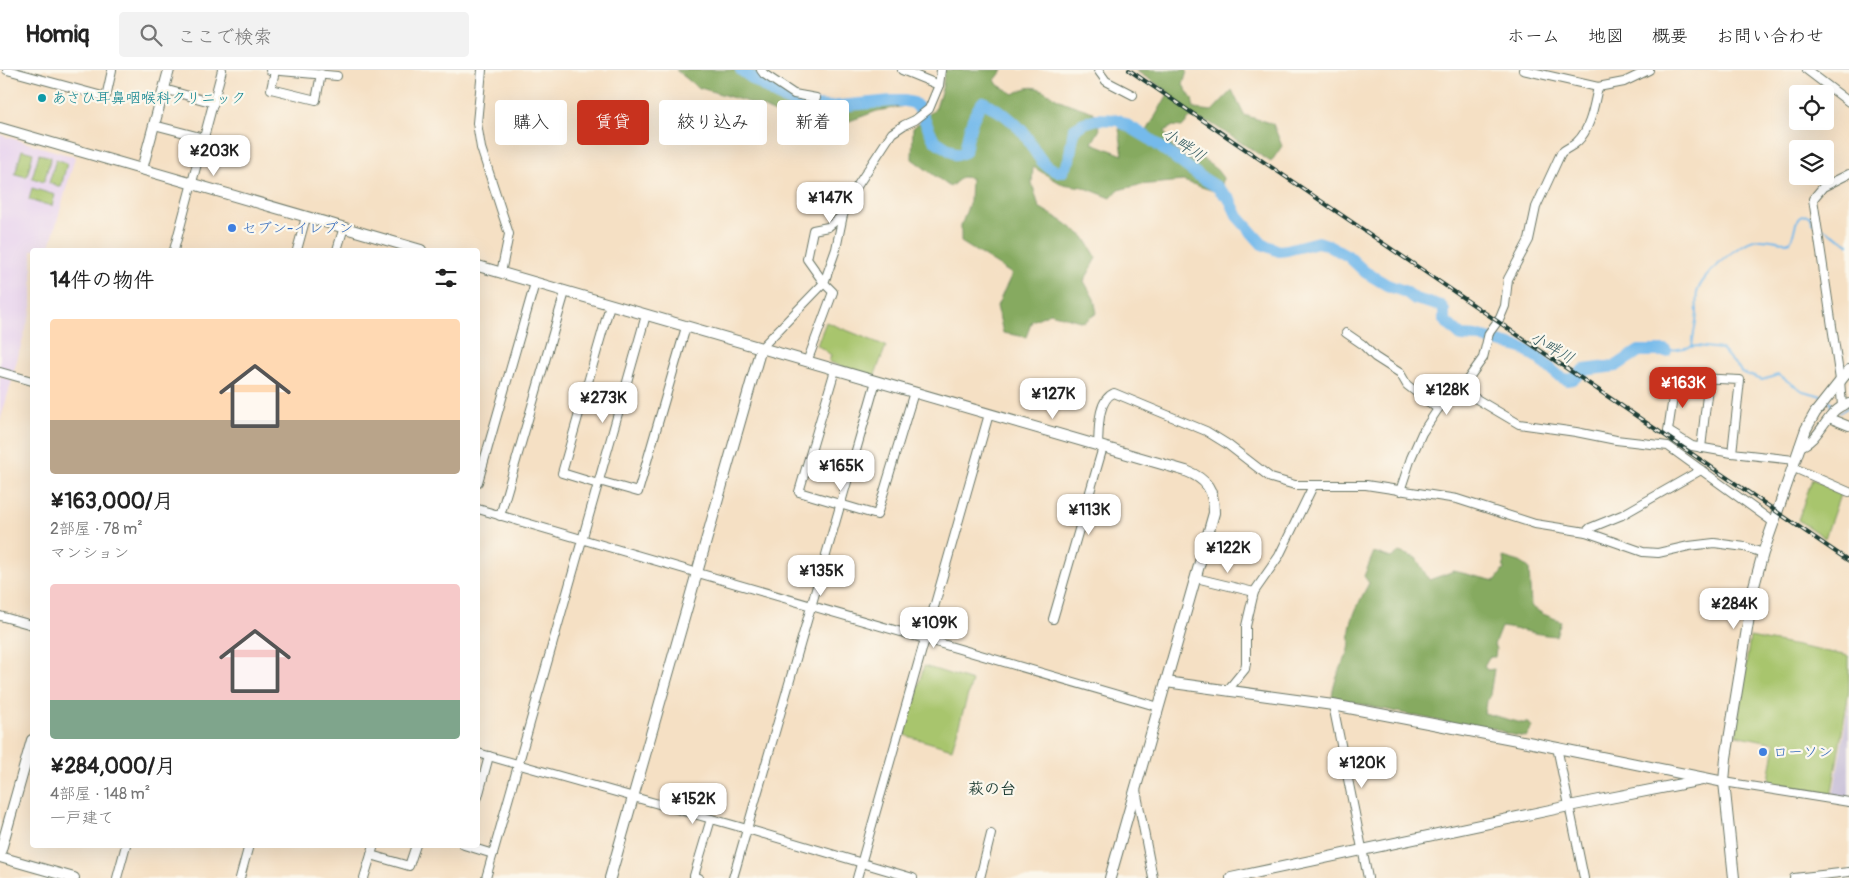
<!DOCTYPE html>
<html lang="ja">
<meta charset="utf-8">
<style>
:root{--surface:#fff;--page:#f2f2f2;--text:#222;--muted:#767676;--line:#e0e0e0;--accent:#c8321e}
body{margin:0;font-family:Pangolin,"Klee One",sans-serif;background:var(--page);color:var(--text);height:100vh;display:flex;flex-direction:column;font-size:19px;white-space:nowrap}
*{box-sizing:border-box;margin:0}
p{font-size:16px;color:var(--muted)}
.icon{flex:none;width:28px;height:28px;fill:none;stroke:currentColor;stroke-width:2;stroke-linecap:round;stroke-linejoin:round}
.map{position:relative;flex:1;overflow:hidden}
.side{position:absolute;left:30px;top:178px;width:450px;height:600px;display:flex;flex-direction:column;background:var(--surface);border-radius:5px;box-shadow:0 5px 20px #0002}
.side>*{flex:none}
.hud{position:absolute;left:495px;top:30px;width:475px;height:45px;display:flex;gap:10px}
.buttons{position:absolute;left:1789px;top:15px;display:grid;gap:10px}
.buttons a{display:grid;place-items:center;width:45px;height:45px;border-radius:5px;background:var(--surface);box-shadow:0 5px 20px #0002;font-size:25px}
.price{position:absolute;translate:-50% -42px;padding:0 11px;border-radius:10px;background:#fff;color:#222;font-size:16px;line-height:32px;filter:drop-shadow(0 1px 2px #0008)}
.price::after{content:'';position:absolute;left:50%;top:30px;width:15px;height:11px;margin-left:-8px;background:inherit;clip-path:polygon(0 0,100% 0,50% 100%)}
.price.selected{background:var(--accent);color:#fff}
ul{padding:0;list-style:none}
li{display:grid;align-content:center;gap:10px;height:265px;padding:0 20px}
li span{display:grid;place-items:center;height:155px;border-radius:5px;color:#555}
li>.icon{margin-inline-start:auto}
span .icon{width:90px;height:90px;fill:#fffc;stroke-width:1}
li b{font-size:21px}
h2{display:flex;justify-content:space-between;align-items:center;height:60px;padding:0 20px;font-size:21px}
.chip{padding:0 18px;border-radius:5px;background:var(--surface);box-shadow:0 5px 20px #0002;font-size:18px;line-height:45px}
.chip.selected{background:var(--accent);color:#fff}
header{display:flex;align-items:center;gap:30px;box-sizing:border-box;height:70px;padding:0 25px;background:var(--surface);border-bottom:1px solid var(--line)}
header strong{font-size:24px}
nav{display:flex;gap:28px;margin-inline-start:auto;font-size:18px}
.search{width:350px;height:45px;background:var(--page);display:flex;align-items:center;gap:12px;box-sizing:border-box;padding:0 18px;border-radius:5px;color:var(--muted);font-size:19px}
.map>svg:first-child{display:block}
</style>
<header>
<strong>Homiq</strong>
<div class="search"><svg class="icon" aria-label="search" viewBox="0 0 24 24"><circle cx="10" cy="10" r="6"/><path d="M15 15l6 6"/></svg>ここで検索</div>
<nav><a>ホーム</a><a>地図</a><a>概要</a><a>お問い合わせ</a></nav>
</header>
<div class="map">
<svg width="1849" height="808" viewBox="0 0 1849 808">
<rect width="100%" height="100%" fill="#fbf7ec"/>
<filter id="ink" filterUnits="userSpaceOnUse"><feTurbulence type="fractalNoise" baseFrequency=".02" numOctaves="2"/><feDisplacementMap in="SourceGraphic" scale="10" xChannelSelector="R" yChannelSelector="G"/><feConvolveMatrix kernelMatrix="1 2 1 2 8 2 1 2 1" color-interpolation-filters="sRGB"/></filter>
<filter id="wash" filterUnits="userSpaceOnUse"><feTurbulence type="fractalNoise" baseFrequency=".0096" numOctaves="4" result="noise"/><feDisplacementMap in="SourceGraphic" scale="20" xChannelSelector="R" yChannelSelector="G"/><feGaussianBlur stdDeviation="1.12" result="paint"/><feColorMatrix in="noise" values="0 0 0 0 0 0 0 0 0 0 0 0 0 0 0 0 0 1.4 0 .05"/><feComposite in="paint" operator="in"/></filter>
<g filter="url(#wash)">
<rect width="100%" height="100%" fill="#f5e0c4"/>
<g fill="#e7d2ef">
<path d="M 0,65 L 75,87 L 49,180 L 32,180 L 32,237 L 13,304 L 0,300 Z"/>
<path d="M 0,306 L 12,310 L 0,351 Z"/>
</g>
<path fill="#c8bfd8" d="M 1849,631 L 1849,728 L 1833,726 Z"/>
<g fill="#a8c56d" stroke="#648150">
<path d="M 22,80 L 33,83 L 27,107 L 15,104 Z"/>
<path d="M 39,84 L 51,87 L 44,112 L 32,108 Z"/>
<path d="M 56,89 L 67,93 L 61,117 L 49,113 Z"/>
<path d="M 32,118 L 55,125 L 52,136 L 29,130 Z"/>
<path d="M 826,252 L 886,276 L 874,307 L 829,292 L 831,285 L 817,275 Z"/>
<path d="M 1812,409 L 1841,422 L 1825,468 L 1798,450 Z"/>
<path d="M 1750,567 L 1849,586 L 1849,621 L 1831,727 L 1768,716 L 1775,673 L 1736,665 Z"/>
<path d="M 924,596 L 972,611 L 952,679 L 904,665 Z"/>
</g>
<g fill="#86aa60" stroke="#52744a">
<path d="M 676,0 L 756,0 L 761,8 L 794,29 L 852,37 L 882,34 L 905,36 L 877,41 L 844,53 L 818,57 L 788,49 L 758,35 L 697,17 Z"/>
<path d="M 944,0 L 1003,0 L 995,10 L 998,15 L 1014,24 C 1037,10 1041,21 1062,31 C 1071,35 1082,38 1093,42 L 1100,59 L 1092,73 L 1123,85 L 1119,59 L 1147,61 L 1169,22 L 1135,0 L 1185,0 L 1187,1 L 1183,15 L 1192,29 L 1194,39 L 1212,41 L 1232,20 L 1244,45 L 1273,54 L 1282,76 L 1271,92 L 1209,52 L 1190,48 L 1182,57 L 1173,56 L 1165,61 C 1169,78 1178,83 1192,91 L 1200,87 L 1217,100 L 1223,108 L 1222,115 L 1214,121 L 1183,111 L 1139,115 L 1118,120 L 1111,128 L 1083,117 L 1062,114 L 1033,97 L 1032,113 L 1039,137 L 1064,152 L 1084,167 L 1097,188 L 1084,211 L 1094,229 L 1097,243 L 1084,252 L 1050,243 L 1032,251 L 1026,267 L 1003,263 L 997,236 L 1012,204 L 961,172 L 961,156 L 970,131 L 971,108 L 962,107 L 950,117 L 912,89 L 913,58 L 936,38 L 943,15 Z"/>
<path d="M 1374,482 L 1391,488 L 1399,482 L 1416,488 L 1429,510 L 1454,501 L 1495,511 L 1504,499 L 1503,487 L 1520,492 L 1529,498 L 1531,536 L 1543,544 L 1561,551 L 1556,566 C 1538,565 1520,559 1501,557 L 1494,575 L 1496,579 L 1495,587 L 1489,587 L 1484,596 L 1487,600 L 1494,599 L 1490,625 L 1486,633 L 1484,643 L 1522,653 L 1529,653 L 1532,657 L 1526,667 L 1508,664 L 1491,657 L 1476,659 L 1332,628 C 1333,611 1341,598 1348,583 C 1351,575 1349,568 1350,560 C 1351,547 1363,524 1369,513 L 1364,506 Z"/>
</g>
<g fill="none" stroke-linecap="round" stroke-linejoin="round">
<g stroke="#74baeb" stroke-width="2">
<path d="M 1819,156 L 1849,174"/>
<path d="M 1692,277 C 1693,266 1696,254 1697,243 C 1697,235 1695,227 1698,220 C 1704,204 1742,170 1759,169 C 1770,168 1779,173 1790,172 C 1797,162 1792,142 1810,146 L 1813,153"/>
<path d="M 1666,281 L 1697,276 L 1721,279 L 1743,303 L 1762,310 L 1778,305 L 1803,321 L 1823,326"/>
<path d="M 1829,330 L 1831,332 L 1832,339"/>
<path d="M 1840,342 L 1849,337"/>
</g>
<path stroke="#74baeb" stroke-width="12" d="M 741,0 L 778,26 L 797,34 L 828,37 L 892,31 L 905,31 L 914,33 L 919,38 L 934,70 L 957,85 L 965,82 C 968,65 971,46 983,32 C 998,39 1012,49 1023,62 C 1034,77 1041,100 1062,102 L 1069,90 L 1074,59 L 1084,53 L 1097,49 L 1118,50 L 1147,67 L 1198,105 L 1217,117 L 1230,130 L 1238,147 L 1262,174 L 1279,181 L 1287,180 L 1318,172 L 1330,176 L 1348,186 L 1365,202 L 1387,215 L 1406,222 L 1415,229 L 1441,236 L 1444,240 L 1444,250 L 1461,266 L 1480,267 L 1522,278 L 1538,288 L 1559,306 L 1567,310 L 1573,309 L 1584,300 L 1616,296 L 1639,281 L 1666,281"/>
</g>
</g>
<g filter="url(#ink)">
<g fill="none" stroke-linecap="round" stroke-linejoin="round">
<defs>
<g id="minor">
<path d="M 7,0 L 106,27 L 112,0"/>
<path d="M 270,0 L 337,6"/>
<path d="M 482,0 L 477,53 L 481,78 L 509,164 L 501,203"/>
<path d="M 761,0 L 764,4 L 794,24 L 816,28"/>
<path d="M 902,0 L 939,15"/>
<path d="M 1098,0 L 1106,11 L 1133,25"/>
<path d="M 1523,0 L 1598,17"/>
<path d="M 1807,0 L 1849,32"/>
<path d="M 275,1 L 271,19 L 316,30 L 321,4"/>
<path d="M 164,19 L 214,33"/>
<path d="M 154,55 L 204,68"/>
<path d="M 174,180 L 222,0"/>
<path d="M 297,180 L 306,147"/>
<path d="M 337,180 L 344,157"/>
<path d="M 1346,263 L 1362,274 L 1375,287 L 1400,303 L 1407,315 L 1438,339"/>
<path d="M 761,278 L 824,213 L 836,179 L 843,145 L 854,121 L 892,63 L 904,55 L 915,50 L 929,39 L 939,15 L 941,0"/>
<path d="M 807,292 L 833,222 L 824,213 L 807,189 L 813,160 L 828,157 L 843,145"/>
<path d="M 835,300 L 799,422 L 877,445 L 914,322"/>
<path d="M 0,302 L 32,311"/>
<path d="M 587,317 L 622,328"/>
<path d="M 1458,318 L 1519,354 L 1576,362 L 1616,370 L 1668,376 L 1773,452"/>
<path d="M 1842,336 L 1840,310 L 1813,129 L 1823,117 L 1849,104"/>
<path d="M 1829,348 L 1849,356"/>
<path d="M 1098,376 C 1099,360 1097,330 1114,323 L 1206,361 L 1227,374 L 1271,408 L 1295,415 L 1366,415 L 1457,429 L 1535,454 L 1586,462 L 1643,482 L 1658,483 L 1689,476 L 1714,473 L 1745,477 L 1763,483"/>
<path d="M 1799,377 C 1816,373 1823,352 1835,341 C 1839,337 1844,335 1849,333"/>
<path d="M 1701,378 L 1709,308"/>
<path d="M 1732,383 L 1740,310 L 1676,307 L 1668,361 L 1692,376 L 1732,383 L 1794,390"/>
<path d="M 1792,397 L 1849,422"/>
<path d="M 599,411 L 638,422 L 686,257"/>
<path d="M 478,412 L 535,213"/>
<path d="M 598,414 L 562,403 L 610,235"/>
<path d="M 1400,421 L 1411,388 L 1422,363 L 1438,339 L 1468,309 L 1483,288 L 1489,263 L 1500,248 L 1505,236 L 1508,209 L 1529,170 L 1536,137 L 1561,83 C 1566,78 1572,77 1577,72 C 1591,59 1594,34 1598,17 L 1624,12 L 1649,0"/>
<path d="M 478,439 L 1159,637"/>
<path d="M 500,446 L 565,222"/>
<path d="M 1586,462 L 1590,458 L 1622,445 L 1701,400"/>
<path d="M 1196,508 L 1254,522"/>
<path d="M 0,546 L 32,555"/>
<path d="M 1053,549 L 1103,377"/>
<path d="M 1227,621 L 1245,599 L 1246,593 L 1246,556 L 1254,522 L 1279,486 L 1313,416"/>
<path d="M 1333,635 L 1368,808"/>
<path d="M 1557,677 L 1584,808"/>
<path d="M 478,683 L 747,759 L 913,808"/>
<path d="M 1724,712 L 1849,732"/>
<path d="M 1136,720 L 1153,808"/>
<path d="M 478,727 L 489,686"/>
<path d="M 464,775 L 493,784"/>
<path d="M 371,785 L 409,796 L 416,775"/>
<path d="M 117,808 L 126,775"/>
<path d="M 240,808 L 249,775"/>
<path d="M 364,808 L 374,775"/>
<path d="M 486,808 L 646,245"/>
<path d="M 699,808 L 694,806 L 711,749"/>
<path d="M 733,808 L 876,311"/>
<path d="M 857,808 L 989,344"/>
<path d="M 980,808 L 991,764"/>
<path d="M 1794,808 L 1849,802"/>
</g>
<g id="tertiary">
<path d="M 0,58 L 421,180"/>
<path d="M 142,99 L 169,0"/>
<path d="M 478,196 L 1186,401 C 1207,409 1214,420 1214,443 L 1110,808"/>
<path d="M 1166,612 L 1333,635 L 1533,673 L 1724,712"/>
<path d="M 0,783 L 32,670"/>
<path d="M 0,787 L 74,808"/>
<path d="M 610,808 L 761,278"/>
<path d="M 1231,808 L 1569,736 L 1702,710"/>
<path d="M 1734,808 L 1724,712 L 1726,688 L 1754,516 L 1763,483 L 1806,359 L 1815,343 L 1849,300"/>
</g>
</defs>
<use href="#minor" stroke="#6a7666" stroke-width="10"/>
<use href="#tertiary" stroke="#6a7666" stroke-width="12"/>
<use href="#minor" stroke="#fff" stroke-width="8"/>
<use href="#tertiary" stroke="#fff" stroke-width="10"/>
<defs>
<path id="rail" d="M 1129,0 L 1849,491"/>
</defs>
<use href="#rail" stroke="#1f3d34" stroke-width="4"/>
<use href="#rail" stroke="#fbf7ec" stroke-width="2" stroke-dasharray="5.5" stroke-linecap="butt"/>
</g>
</g>
<circle fill="#0f9aa8" stroke="#fbf7ec" stroke-width="2" cx="42" cy="28" r="5"/>
<g fill="#3f7fe0" stroke="#fbf7ec" stroke-width="2">
<circle cx="232" cy="158" r="5"/>
<circle cx="1763" cy="682" r="5"/>
</g>
<g text-anchor="middle" dominant-baseline="central" stroke-width="4.5" stroke-linejoin="round" paint-order="stroke">
<g font-size="15" fill="#0d838f" stroke="#fbf7ec" text-anchor="start">
<text x="52" y="28">あさひ耳鼻咽喉科クリニック</text>
</g>
<g font-size="15" fill="#366cbe" stroke="#fbf7ec" text-anchor="start">
<text x="242" y="158">セブン-イレブン</text>
<text x="1773" y="682">ローソン</text>
</g>
<g font-size="16" font-style="italic" fill="#345c62" stroke="#fbf7ec">
<text transform="translate(1184 75) rotate(34)">小畔川</text>
<text transform="translate(1552 278) rotate(30)">小畔川</text>
</g>
<g font-size="16" font-weight="bold" fill="#1f3d34" stroke="#fbf7ec">
<text x="992" y="719">萩の台</text>
</g>
</g>
</svg>
<div class="buttons">
<a><svg class="icon" aria-label="locate" viewBox="0 0 24 24"><circle cx="12" cy="12" r="6"/><path d="M12 2v4M12 18v4M2 12h4M18 12h4"/></svg></a>
<a><svg class="icon" aria-label="layers" viewBox="0 0 24 24"><path d="M12 4l9 5-9 5-9-5zM3 14l9 5 9-5"/></svg></a>
</div>
<b class="price" style="left:214px;top:107px">¥203K</b>
<b class="price" style="left:830px;top:154px">¥147K</b>
<b class="price selected" style="left:1683px;top:339px">¥163K</b>
<b class="price" style="left:1447px;top:346px">¥128K</b>
<b class="price" style="left:1053px;top:350px">¥127K</b>
<b class="price" style="left:603px;top:354px">¥273K</b>
<b class="price" style="left:841px;top:422px">¥165K</b>
<b class="price" style="left:1089px;top:466px">¥113K</b>
<b class="price" style="left:1228px;top:504px">¥122K</b>
<b class="price" style="left:821px;top:527px">¥135K</b>
<b class="price" style="left:1734px;top:560px">¥284K</b>
<b class="price" style="left:934px;top:579px">¥109K</b>
<b class="price" style="left:1362px;top:719px">¥120K</b>
<b class="price" style="left:693px;top:755px">¥152K</b>
<div class="hud">
<a class="chip">購入</a>
<a class="chip selected">賃貸</a>
<a class="chip">絞り込み</a>
<a class="chip">新着</a>
</div>
<section class="side">
<h2>14件の物件<svg class="icon" aria-label="filters" viewBox="0 0 24 24"><path d="M4 7h16M4 17h16"/><circle cx="9" cy="7" r="2"/><circle cx="15" cy="17" r="2"/></svg></h2>
<ul>
<li><span style="background:linear-gradient(#ffd9b3 65%,#b9a48a 0)"><svg class="icon" aria-label="home" viewBox="0 0 24 24"><path d="M3 11l9-7 9 7M6 9v11h12V9"/></svg></span><div><b>¥163,000/月</b><p>2部屋 · 78 m²</p><p>マンション</p></div></li>
<li><span style="background:linear-gradient(#f6c9c9 75%,#7fa58c 0)"><svg class="icon" aria-label="home" viewBox="0 0 24 24"><path d="M3 11l9-7 9 7M6 9v11h12V9"/></svg></span><div><b>¥284,000/月</b><p>4部屋 · 148 m²</p><p>一戸建て</p></div></li>
</ul>
</section>
</div>
